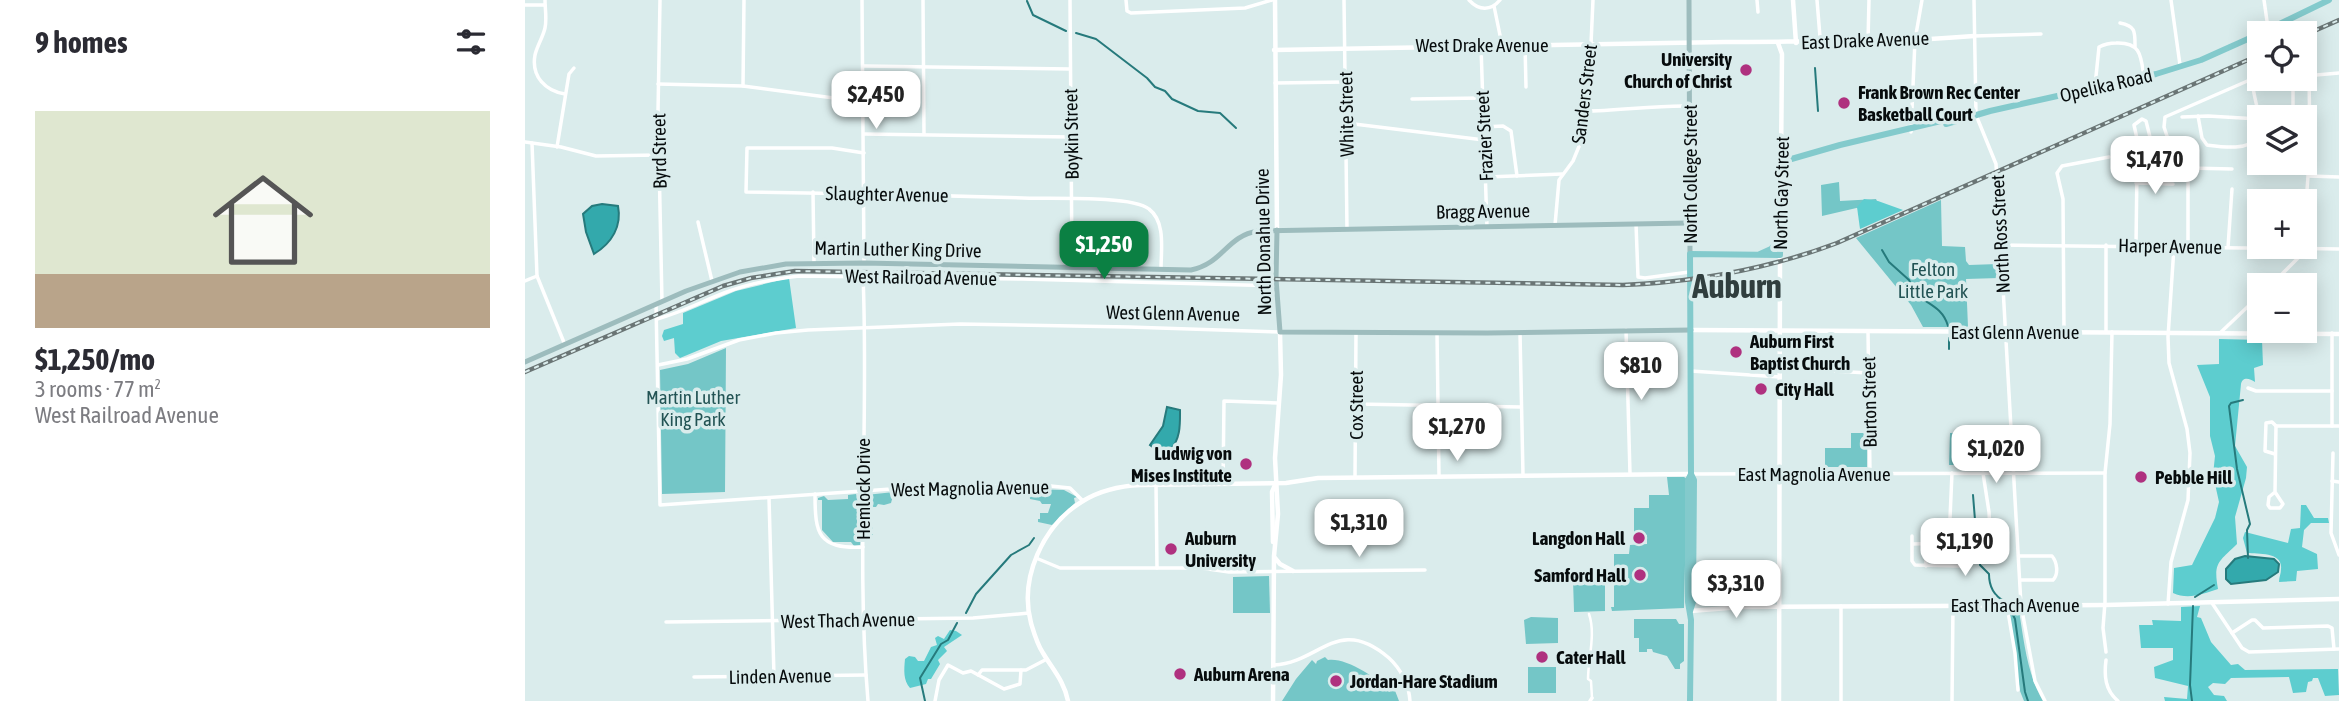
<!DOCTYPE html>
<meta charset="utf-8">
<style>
:root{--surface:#fff;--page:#f2f2f3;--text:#2b2b33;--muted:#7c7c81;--accent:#0b8043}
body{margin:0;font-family:"Asap Condensed",sans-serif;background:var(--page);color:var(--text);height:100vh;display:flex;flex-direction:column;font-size:26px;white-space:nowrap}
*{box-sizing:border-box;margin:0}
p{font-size:23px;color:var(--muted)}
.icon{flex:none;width:38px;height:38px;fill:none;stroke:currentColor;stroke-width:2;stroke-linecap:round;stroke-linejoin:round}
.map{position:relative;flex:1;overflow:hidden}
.sheet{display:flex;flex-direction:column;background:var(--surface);width:525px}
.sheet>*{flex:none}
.tools{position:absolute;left:1722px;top:21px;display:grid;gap:14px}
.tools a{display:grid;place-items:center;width:70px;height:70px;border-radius:0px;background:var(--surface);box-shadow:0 4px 18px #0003;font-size:35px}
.price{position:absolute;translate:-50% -60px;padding:0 16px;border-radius:14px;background:#fff;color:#222;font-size:23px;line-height:46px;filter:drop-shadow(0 2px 4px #0008)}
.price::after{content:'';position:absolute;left:50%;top:42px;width:21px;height:16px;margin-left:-10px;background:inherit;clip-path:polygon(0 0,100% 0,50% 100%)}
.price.current{background:var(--accent);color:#fff}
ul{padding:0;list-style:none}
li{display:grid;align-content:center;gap:14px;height:371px;padding:0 35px}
li span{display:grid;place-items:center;height:217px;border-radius:0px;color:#555}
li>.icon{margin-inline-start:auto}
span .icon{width:126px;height:126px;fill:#fffc;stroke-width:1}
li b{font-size:30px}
h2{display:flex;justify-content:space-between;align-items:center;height:84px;padding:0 35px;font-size:30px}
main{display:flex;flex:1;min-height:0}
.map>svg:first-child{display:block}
</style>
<main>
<section class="sheet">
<h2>9 homes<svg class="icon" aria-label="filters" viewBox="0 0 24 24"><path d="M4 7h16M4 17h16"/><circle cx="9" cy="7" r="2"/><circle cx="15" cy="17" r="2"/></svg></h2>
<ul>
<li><span style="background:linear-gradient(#dfe7d0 75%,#b9a48a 0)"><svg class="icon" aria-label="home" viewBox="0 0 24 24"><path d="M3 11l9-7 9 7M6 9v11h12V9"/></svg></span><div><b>$1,250/mo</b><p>3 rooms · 77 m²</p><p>West Railroad Avenue</p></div></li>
</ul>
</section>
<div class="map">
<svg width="1814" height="701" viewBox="0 0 1814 701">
<rect width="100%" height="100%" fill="#daecec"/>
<g fill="#74c6c7">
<path d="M 1314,182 L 1315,201 L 1351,199 L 1353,203 L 1297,216 L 1296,185 Z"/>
<path d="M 1416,200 L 1417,246 L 1440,247 L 1441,261 L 1444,265 L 1473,264 L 1474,278 L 1441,279 L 1443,327 L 1398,327 L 1386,305 L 1331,238 Z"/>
<path d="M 201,348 L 200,492 L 137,494 L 135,370 L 163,364 Z"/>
<path d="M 1326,433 L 1342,433 L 1342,467 L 1300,467 L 1300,448 L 1326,448 Z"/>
<path d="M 1425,433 L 1444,433 L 1444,465 L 1424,465 Z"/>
<path d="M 1142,477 L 1159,477 L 1162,479 L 1159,608 L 1087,611 L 1086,607 L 1089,607 L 1089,554 L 1104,554 L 1105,545 L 1122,544 L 1122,535 L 1109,535 L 1109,508 L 1124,508 L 1124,495 L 1144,495 Z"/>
<path d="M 504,489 L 539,490 L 552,497 L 549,498 L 550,503 L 527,525 L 513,522 L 513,519 L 515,519 L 515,513 L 523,513 L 526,504 L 517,504 L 515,501 L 505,499 Z"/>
<path d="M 369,492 L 366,503 L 359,505 L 353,504 L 351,507 L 346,507 L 348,539 L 341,539 L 341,495 Z"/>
<path d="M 331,494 L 332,498 L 336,498 L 336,508 L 332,512 L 332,532 L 336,532 L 335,545 L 329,546 L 326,542 L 308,542 L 297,530 L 297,500 L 293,500 L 293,498 L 299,496 L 303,500 L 323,499 L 323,495 Z"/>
<path d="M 744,576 L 745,613 L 708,613 L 708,577 Z"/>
<path d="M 1051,576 L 1080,578 L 1080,611 L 1049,612 L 1048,579 Z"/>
<path d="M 1486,608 L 1494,611 C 1499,641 1502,674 1518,701 L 1499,701 L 1495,691 L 1483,612 Z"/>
<path d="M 1006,617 L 1033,618 L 1033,643 L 1001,644 L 999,620 Z"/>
<path d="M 1109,619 L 1151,619 L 1154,624 L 1159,624 L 1159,661 L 1155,664 L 1155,669 L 1150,669 L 1142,656 L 1128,652 L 1127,649 L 1122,649 L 1122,652 L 1114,652 L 1114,638 L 1109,638 Z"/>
<path d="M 800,657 L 803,660 C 820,657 854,678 864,692 L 869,688 L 874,701 L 757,701 L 771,679 L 787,660 L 791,664 L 792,661 Z"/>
<rect x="1003" y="667" width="28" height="26"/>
</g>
<g fill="#5dcdcf">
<path d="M 1339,199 L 1353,201 L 1378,210 L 1335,229 L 1332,207 Z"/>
<path d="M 264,278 L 271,328 L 196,341 L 155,358 L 150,353 L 149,338 L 139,341 L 137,336 L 139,330 L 158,324 L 158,313 L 211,291 Z"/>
<path d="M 1694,339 L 1737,340 L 1738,365 L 1729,368 L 1730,382 C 1725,379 1718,376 1716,384 L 1710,446 L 1722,467 L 1721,478 L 1710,517 L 1712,544 C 1694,562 1688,562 1693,589 C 1678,594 1663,600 1648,593 L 1649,568 L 1667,565 L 1690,518 L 1694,502 L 1688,475 L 1690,456 L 1685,436 L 1685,397 L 1672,365 L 1694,364 Z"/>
<path d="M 1776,505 L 1781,505 L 1789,518 L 1803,518 L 1804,523 L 1786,523 L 1779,530 L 1777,547 L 1792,554 L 1793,569 L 1772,571 L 1771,581 L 1754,582 C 1754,577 1756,574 1756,569 C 1758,552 1734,554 1722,553 L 1718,538 L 1720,532 L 1763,543 L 1766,529 L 1775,528 Z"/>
<path d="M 1675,606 L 1672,617 L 1676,618 L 1686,642 L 1706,665 L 1713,664 L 1720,670 L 1813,669 L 1814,695 L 1800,696 L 1793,678 L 1788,678 L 1787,681 L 1783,682 L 1781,692 L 1768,693 L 1764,677 L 1706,678 L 1700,684 L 1688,683 L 1683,687 L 1689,695 L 1699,696 L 1702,701 L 1640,701 L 1639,697 L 1662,699 L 1663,686 L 1630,678 L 1629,667 L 1648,660 L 1648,648 L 1616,648 L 1614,625 L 1628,625 L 1627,620 L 1656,621 L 1656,607 Z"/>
<path d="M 425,630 L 431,631 L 437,635 L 419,647 L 422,651 L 413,660 L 415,664 L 406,679 L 403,679 L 401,684 L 385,688 C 378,680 379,670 380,659 L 384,656 L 390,657 L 393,661 L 399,661 L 406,647 L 412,645 L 410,638 L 413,636 L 419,639 Z"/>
</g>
<g fill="#33a9ac" stroke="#267a7c" stroke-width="2">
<path d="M 77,204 L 93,206 C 97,226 87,243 69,254 L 61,232 L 58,214 L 67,206 Z"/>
<path d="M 642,407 L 655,410 C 655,423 656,439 645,450 L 633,451 L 625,445 L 638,426 Z"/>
<path d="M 1720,556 L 1749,559 L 1754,564 L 1753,572 L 1741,580 L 1706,584 L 1701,579 L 1701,569 L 1710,559 Z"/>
</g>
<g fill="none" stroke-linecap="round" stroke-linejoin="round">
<g stroke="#267a7c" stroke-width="2">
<path d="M 502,1 L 508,15 L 541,31"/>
<path d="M 551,33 L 571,39 L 622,78 L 630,87 L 640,91 L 647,99 L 673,111 L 695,113 L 711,128"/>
<path d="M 1290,68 L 1293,111"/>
<path d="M 1357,250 L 1364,262 L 1384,280 L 1388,289 C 1394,293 1399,291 1399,300 C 1410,307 1419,312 1423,326"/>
<path d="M 1424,338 L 1424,349"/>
<path d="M 1718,400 L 1706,403 L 1704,406 L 1712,469 L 1725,524 L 1722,530 L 1723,558"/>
<path d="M 1448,495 L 1450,520 L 1449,531 L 1455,548"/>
<path d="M 1455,550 L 1455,565 L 1464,574 C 1464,586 1468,595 1479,601"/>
<path d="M 1670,597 L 1689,585"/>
<path d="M 1485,609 L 1490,619 L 1500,692 L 1503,701"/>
<path d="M 441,613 L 451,594 L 486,555 L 504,545 L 509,538"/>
<path d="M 400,701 L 395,678 L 416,644 L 423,640 L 432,623"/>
<path d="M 1667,701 L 1665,685 L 1668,606"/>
</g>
<path stroke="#fff" stroke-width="2.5" d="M 1064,614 C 1071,634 1063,659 1063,679 L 1066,681 L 1067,698"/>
<g stroke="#fff" stroke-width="3.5">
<path d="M 20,0 C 20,9 22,19 20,28 C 18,37 12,46 10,55 C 6,77 21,91 40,94"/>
<path d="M 135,0 L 133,112 L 137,302"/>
<path d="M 337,0 L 339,263"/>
<path d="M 398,0 L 399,134"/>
<path d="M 545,0 L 547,267"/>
<path d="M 601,0 L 602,11 L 606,13 L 720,8 L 747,0"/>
<path d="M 819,0 L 822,229"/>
<path d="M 944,0 C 954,11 966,11 975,0"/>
<path d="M 1232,0 L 1233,12"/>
<path d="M 1292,0 L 1295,37"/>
<path d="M 1449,0 L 1451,115 L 1471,164 L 1496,605 L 1510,681 L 1520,701"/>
<path d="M 1646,0 L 1655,65"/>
<path d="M 1739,0 L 1743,28"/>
<path d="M 0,5 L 20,5"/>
<path d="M 969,6 L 977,45"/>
<path d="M 1595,23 C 1611,26 1610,32 1610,47"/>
<path d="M 1449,36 L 1516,34"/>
<path d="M 1730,36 L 1734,48"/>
<path d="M 1343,41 L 1344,0"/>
<path d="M 1000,45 L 1001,87"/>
<path d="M 956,46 L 962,227"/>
<path d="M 339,66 L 545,69"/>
<path d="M 1780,76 L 1814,73"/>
<path d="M 750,83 L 820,82"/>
<path d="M 133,84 L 218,86 L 339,102"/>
<path d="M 218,86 L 219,0"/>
<path d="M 1570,86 L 1574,47 C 1580,44 1584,43 1591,43 C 1616,42 1616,56 1619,77"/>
<path d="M 1731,89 L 1740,88 L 1742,84 L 1741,79"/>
<path d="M 887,99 L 957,98"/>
<path d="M 1059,111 C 1094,111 1129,105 1165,106"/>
<path d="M 1673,116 L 1677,138 L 1682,145 C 1697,147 1724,151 1734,137"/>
<path d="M 1657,117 L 1683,116 L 1734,119"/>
<path d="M 1768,117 L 1768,79"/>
<path d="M 821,123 L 959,140"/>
<path d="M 959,127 L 978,126 L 986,131 L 992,176"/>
<path d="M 1386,132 L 1390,40 L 1397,0"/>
<path d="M 339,134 L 546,137"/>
<path d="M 0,142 L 36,147 L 71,156 L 134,155"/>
<path d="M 7,143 L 12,276 L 40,345"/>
<path d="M 32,147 L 44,74 L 49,68"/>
<path d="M 1628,148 L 1645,143"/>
<path d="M 1647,151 L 1639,127 L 1640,117 L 1727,79 C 1727,87 1731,102 1733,112"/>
<path d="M 339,153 L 307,148 L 222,148 L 221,192 C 314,193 406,195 498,198 C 523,199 607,195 624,209 C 641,222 636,250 636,269"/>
<path d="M 1618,166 L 1609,125 L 1617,119 L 1621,121 L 1629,153 L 1627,166"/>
<path d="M 1784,176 L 1814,177"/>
<path d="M 962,177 L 1037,174"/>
<path d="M 1611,183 L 1648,184"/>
<path d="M 288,192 L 289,263"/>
<path d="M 1780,219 L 1785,147 L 1784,76"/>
<path d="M 173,222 L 187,281"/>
<path d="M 1111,224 L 1113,277 L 1120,278 L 1164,272"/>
<path d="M 1030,225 L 1034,180 L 1048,161 L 1055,144 L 1066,44 L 1068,0"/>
<path d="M 1475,245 L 1814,249"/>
<path d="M 1581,245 L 1581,332"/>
<path d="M 1611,246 L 1612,166 L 1663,168"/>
<path d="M 1663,247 L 1663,168 L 1707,169"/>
<path d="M 1703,247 L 1707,189"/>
<path d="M 338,276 C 344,418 331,560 343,701"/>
<path d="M 0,281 L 12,276"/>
<path d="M 1746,285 L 1775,256 L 1777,248"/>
<path d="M 131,304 L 135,505 L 395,487 L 516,485 L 545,488 L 558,501"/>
<path d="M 132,319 C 155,313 176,302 199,293 C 222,284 249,279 274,276 L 497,279 L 752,286"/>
<path d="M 1101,330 L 1105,474"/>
<path d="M 1343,331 L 1345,474"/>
<path d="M 1539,332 L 1538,199 L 1532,173 L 1537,166 L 1584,157"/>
<path d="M 912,333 L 914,476"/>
<path d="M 995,333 L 998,475"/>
<path d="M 1695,333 L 1734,296"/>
<path d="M 133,365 L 162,359 L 214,340 L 251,333 L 283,330 L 435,324 L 604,327 L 755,332"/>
<path d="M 1255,368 L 1343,373"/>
<path d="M 1166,371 L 1255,377"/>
<path d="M 1723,388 L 1731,391 L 1807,391"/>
<path d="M 831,404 L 996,407"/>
<path d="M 1807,426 L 1807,333"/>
<path d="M 1808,453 L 1806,533 L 1814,555"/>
<path d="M 1750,454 L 1740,451 L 1741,423 L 1747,422 L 1751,426 L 1814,426"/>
<path d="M 1458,473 L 1464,512 L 1466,549"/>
<path d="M 1166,474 L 1580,473"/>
<path d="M 830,477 L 831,333"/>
<path d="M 1807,481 L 1814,482"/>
<path d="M 698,484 L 699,401 L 753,403"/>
<path d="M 631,485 L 632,568"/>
<path d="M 1750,492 L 1744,497 L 1743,505 L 1745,508 L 1755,508 L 1758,504 L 1750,492 L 1751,426"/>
<path d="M 290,494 C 290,534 293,549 338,547"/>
<path d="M 244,498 L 249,676"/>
<path d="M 1387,536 L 1387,561 L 1390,565 L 1435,566 L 1444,559 L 1446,537 L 1441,532 L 1424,532"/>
<circle cx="1423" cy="546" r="5"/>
<path d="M 1424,541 L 1427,473"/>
<path d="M 1388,544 L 1420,543"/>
<path d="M 1494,556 L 1527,556 C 1532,562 1534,574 1528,580 L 1495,580"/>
<path d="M 511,558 L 535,568 L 676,568 L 704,572 L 900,570"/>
<path d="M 1401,566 L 1401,547"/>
<path d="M 1687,603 L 1717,648 L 1724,652 L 1814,649"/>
<path d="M 1643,604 L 1646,562 L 1663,500 L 1665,453 L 1662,429 L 1644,363 L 1643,337 L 1649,247"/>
<path d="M 1482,606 L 1490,653 L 1493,690"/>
<path d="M 141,622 L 448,618 L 504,613"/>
<path d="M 1707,633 L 1727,620 L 1730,620 L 1738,628 L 1803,626 L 1807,628 L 1809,649"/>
<path d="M 1581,652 L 1578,628 L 1580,602 L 1580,473 L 1585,424 L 1587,332"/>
<path d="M 1581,660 C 1579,676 1580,690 1593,701"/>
<path d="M 749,665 C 795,663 813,614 864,658 C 876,669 884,685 885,701"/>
<path d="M 453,675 L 457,670 L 501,670 L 522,659"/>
<path d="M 169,677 L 341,675"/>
<path d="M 410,701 L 414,680 L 423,665 L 438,673 L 446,671 L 479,689 L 495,684 L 496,670"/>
<path d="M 1065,701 L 1067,698"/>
<path d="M 1316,701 L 1316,606"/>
<path d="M 1427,701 L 1428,606"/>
</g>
<g stroke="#fff" stroke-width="4.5">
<path d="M 750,0 L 752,230"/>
<path d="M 1268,0 L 1271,43"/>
<path d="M 1253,43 L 1257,54 L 1256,162"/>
<path d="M 749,50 C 900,46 1050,44 1200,42 C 1283,41 1367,43 1449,36"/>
<path d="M 1166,330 L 1814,334"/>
<path d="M 748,542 L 747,492 L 750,485"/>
<path d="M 750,558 L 755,564 L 768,571"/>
<path d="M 1165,611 L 1216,607 L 1580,605 L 1814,599"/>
<path d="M 543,701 C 539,681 528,670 518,653 C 512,644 509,633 506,623 C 494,578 518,525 558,501 C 576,490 594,486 615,485 L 761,483 L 793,478 L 1166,474"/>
<path d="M 748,701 L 749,556 L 753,514 L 750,458 L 756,375 L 755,332"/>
<path d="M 1254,701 L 1255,255"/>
</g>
<g stroke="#9dbcbd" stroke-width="5">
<path d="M 1164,0 L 1165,254"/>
<path d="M 752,230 L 751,279 L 755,332 L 962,333 L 1166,330"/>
<path d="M 0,362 L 161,291 L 215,272 L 261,264 L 339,263 L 666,270 C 699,263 701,236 733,231 L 1164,223"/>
</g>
<g stroke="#83cacc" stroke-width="6">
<path d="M 1736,33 L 1804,0"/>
<path d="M 1421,124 L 1465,111 L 1631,74 L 1676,60 L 1734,34"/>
<path d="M 1235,254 L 1246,249 L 1254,240"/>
<path d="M 1165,611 L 1168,602 L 1169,480 L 1166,474 L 1165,254 L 1255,255 L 1256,162 L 1315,145 L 1420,120 L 1423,122"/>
<path d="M 1165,701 L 1166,620 L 1163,602 L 1163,480 L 1166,474"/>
</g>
<defs>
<g id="rail">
<path d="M 1780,35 L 1814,20"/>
<path d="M 0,372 L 198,286 L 226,278 L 270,271 L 1098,285 C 1172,282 1243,269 1312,243 L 1734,55"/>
</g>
</defs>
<use href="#rail" stroke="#6a7575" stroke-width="4.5"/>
<use href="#rail" stroke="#daecec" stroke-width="2" stroke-dasharray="5" stroke-linecap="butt"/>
</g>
<g fill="#af317f" stroke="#daecec" stroke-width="2.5">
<circle cx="1221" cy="70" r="7"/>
<circle cx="1319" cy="103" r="7"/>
<circle cx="1211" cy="352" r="7"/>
<circle cx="1236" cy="389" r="7"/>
<circle cx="721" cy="464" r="7"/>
<circle cx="1616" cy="477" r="7"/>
<circle cx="1114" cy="538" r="7"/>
<circle cx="646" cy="549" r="7"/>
<circle cx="1115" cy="575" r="7"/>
<circle cx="1017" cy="657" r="7"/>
<circle cx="655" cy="674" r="7"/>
<circle cx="811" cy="681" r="7"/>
</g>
<g text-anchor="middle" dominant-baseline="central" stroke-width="7" stroke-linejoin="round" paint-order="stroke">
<g font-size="19" fill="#070c0d" stroke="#daecec">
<text transform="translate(1340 40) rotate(-2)">East Drake Avenue</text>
<text x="957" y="45">West Drake Avenue</text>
<text transform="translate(1581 85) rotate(-13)">Opelika Road</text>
<text transform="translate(1059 94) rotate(-83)">Sanders Street</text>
<text transform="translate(821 114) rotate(-91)">White Street</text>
<text transform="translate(546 134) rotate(-91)">Boykin Street</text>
<text transform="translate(959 136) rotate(-93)">Frazier Street</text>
<text transform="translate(134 151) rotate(-91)">Byrd Street</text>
<text transform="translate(1165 174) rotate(-90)">North College Street</text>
<text transform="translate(1256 193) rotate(-89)">North Gay Street</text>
<text transform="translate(362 194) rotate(1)">Slaughter Avenue</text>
<text transform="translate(958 211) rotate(-1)">Bragg Avenue</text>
<text transform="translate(1475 234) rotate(-93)">North Ross Street</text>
<text transform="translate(738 242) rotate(-91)">North Donahue Drive</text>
<text transform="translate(1645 246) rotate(1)">Harper Avenue</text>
<text transform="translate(373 249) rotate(1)">Martin Luther King Drive</text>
<text transform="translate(396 277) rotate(1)">West Railroad Avenue</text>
<text transform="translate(648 313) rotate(1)">West Glenn Avenue</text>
<text x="1490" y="332">East Glenn Avenue</text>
<text transform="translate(1344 402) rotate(-91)">Burton Street</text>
<text transform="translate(831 405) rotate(-90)">Cox Street</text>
<text x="1289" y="474">East Magnolia Avenue</text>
<text transform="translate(445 488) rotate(-1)">West Magnolia Avenue</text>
<text transform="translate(338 489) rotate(-90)">Hemlock Drive</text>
<text x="1490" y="605">East Thach Avenue</text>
<text transform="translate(323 620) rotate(-1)">West Thach Avenue</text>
<text transform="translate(255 676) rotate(-1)">Linden Avenue</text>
</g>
<g font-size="19" font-weight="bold" fill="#070c0d" stroke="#daecec" text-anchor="start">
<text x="1207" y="59" text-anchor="end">University<tspan x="1207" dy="22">Church of Christ</tspan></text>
<text x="1333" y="92">Frank Brown Rec Center<tspan x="1333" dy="22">Basketball Court</tspan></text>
<text x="1225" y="341">Auburn First<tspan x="1225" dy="22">Baptist Church</tspan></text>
<text x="1250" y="389">City Hall</text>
<text x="707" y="453" text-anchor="end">Ludwig von<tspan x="707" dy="22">Mises Institute</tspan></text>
<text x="1630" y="477">Pebble Hill</text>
<text x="660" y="538">Auburn<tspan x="660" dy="22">University</tspan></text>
<text x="1100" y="538" text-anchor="end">Langdon Hall</text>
<text x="1101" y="575" text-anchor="end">Samford Hall</text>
<text x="1031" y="657">Cater Hall</text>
<text x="669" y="674">Auburn Arena</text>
<text x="825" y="681">Jordan-Hare Stadium</text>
</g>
<g font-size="19" fill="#225354" stroke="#daecec">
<text x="1408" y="269">Felton<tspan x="1408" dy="22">Little Park</tspan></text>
<text x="168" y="397">Martin Luther<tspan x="168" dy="22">King Park</tspan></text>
</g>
<g font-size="33" font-weight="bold" fill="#303e3e" stroke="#daecec">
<text x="1212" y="286">Auburn</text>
</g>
</g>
</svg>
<div class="tools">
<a><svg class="icon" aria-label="locate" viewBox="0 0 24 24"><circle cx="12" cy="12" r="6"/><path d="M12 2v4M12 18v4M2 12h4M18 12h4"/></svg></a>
<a><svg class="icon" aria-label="layers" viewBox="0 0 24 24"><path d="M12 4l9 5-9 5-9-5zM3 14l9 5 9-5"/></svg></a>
<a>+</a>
<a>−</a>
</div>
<b class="price" style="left:351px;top:131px">$2,450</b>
<b class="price" style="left:1630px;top:196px">$1,470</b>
<b class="price current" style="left:579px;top:281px">$1,250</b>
<b class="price" style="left:1116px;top:402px">$810</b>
<b class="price" style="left:932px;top:463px">$1,270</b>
<b class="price" style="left:1471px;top:485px">$1,020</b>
<b class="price" style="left:834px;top:559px">$1,310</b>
<b class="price" style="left:1440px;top:578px">$1,190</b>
<b class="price" style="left:1211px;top:620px">$3,310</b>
</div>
</main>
